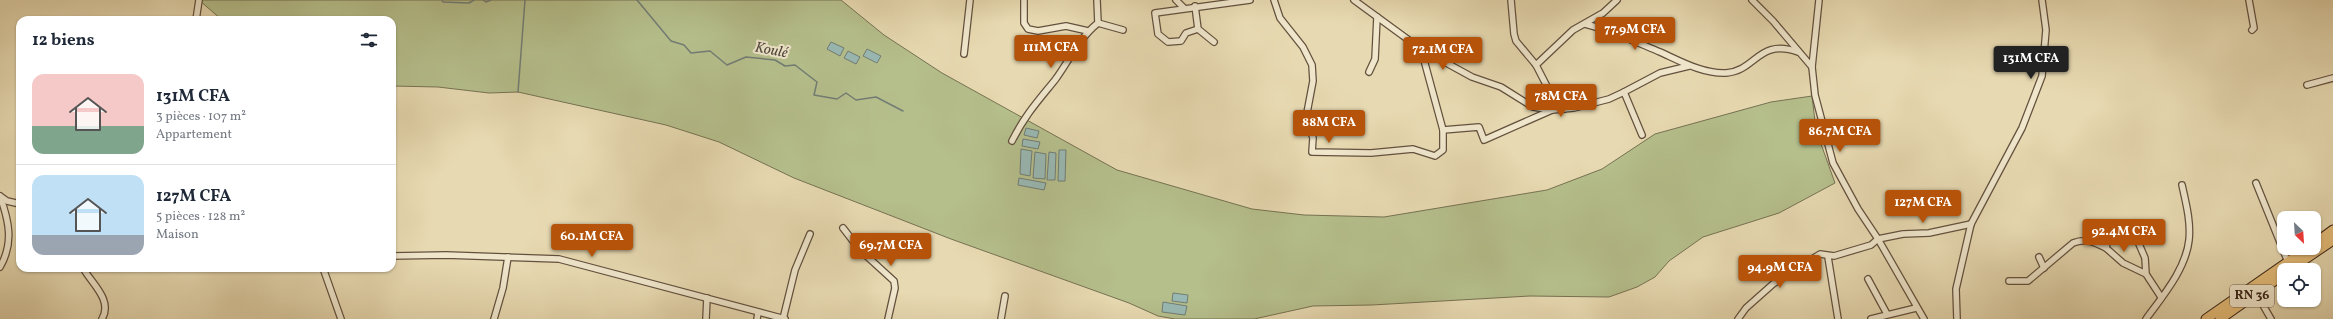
<!DOCTYPE html>
<html lang="fr">
<meta charset="utf-8">
<style>
:root{--surface:#fff;--page:#f6f6f7;--text:#1f2937;--muted:#747a83;--line:#e0e1e3;--accent:#b45309}
body{margin:0;font-family:Vollkorn,serif;background:var(--page);color:var(--text);height:100vh;display:flex;flex-direction:column;font-size:15px;white-space:nowrap}
*{box-sizing:border-box;margin:0}
p{font-size:13px;color:var(--muted)}
.icon{flex:none;width:22px;height:22px;fill:none;stroke:currentColor;stroke-width:2;stroke-linecap:round;stroke-linejoin:round}
.map{position:relative;flex:1;overflow:hidden}
.panel{position:absolute;left:16px;top:16px;width:380px;height:256px;display:flex;flex-direction:column;background:var(--surface);border-radius:12px;box-shadow:0 1px 3px #0004}
.panel>*{flex:none}
.needle{width:26px;rotate:155deg}
.tools{position:absolute;left:2277px;top:211px;display:grid;gap:8px}
.tools a{display:grid;place-items:center;width:44px;height:44px;border-radius:8px;background:var(--surface);box-shadow:0 1px 3px #0004;font-size:20px}
.price{position:absolute;translate:-50% -34px;padding:0 9px;border-radius:4px;background:var(--accent);color:#fff;font-size:13px;line-height:26px;filter:drop-shadow(0 1px 2px #0008)}
.price::after{content:'';position:absolute;left:50%;top:24px;width:12px;height:9px;margin-left:-6px;background:inherit;clip-path:polygon(0 0,100% 0,50% 100%)}
.price.on{background:#222;color:#fff}
ul{padding:0;list-style:none}
li{display:flex;align-items:center;gap:12px;height:100px;padding:0 16px}
li+li{border-top:1px solid var(--line)}
li span{display:grid;place-items:center;flex:none;width:112px;height:80px;border-radius:12px;color:#555}
li>.icon{margin-inline-start:auto}
span .icon{width:48px;height:48px;fill:#fffc;stroke-width:1}
li b{font-size:17px}
h2{display:flex;justify-content:space-between;align-items:center;height:48px;padding:0 16px;font-size:17px}
.map>svg:first-child{display:block}
</style>
<div class="map">
<svg width="2333" height="319" viewBox="0 0 2333 319">
<rect width="100%" height="100%" fill="#e7d9b1"/>
<filter id="stains"><feTurbulence type="fractalNoise" baseFrequency=".005" numOctaves="4"/><feColorMatrix values="0 0 0 0 .2 0 0 0 0 .09 0 0 0 0 .02 0 0 0 .5 -.17"/></filter>
<radialGradient id="worn" r=".72"><stop offset=".6" stop-color="#630" stop-opacity="0"/><stop offset="1" stop-color="#630" stop-opacity=".3"/></radialGradient>
<path fill="#b5bf8c" stroke="#767252" d="M 199,0 L 841,0 L 884,35 L 942,73 L 1117,170 L 1252,209 L 1304,215 L 1384,217 L 1547,190 L 1602,169 L 1655,134 L 1771,102 L 1812,96 L 1816,130 L 1835,183 L 1779,213 L 1703,237 L 1669,261 L 1655,277 L 1637,287 L 1609,297 L 1530,296 L 1372,305 L 1313,306 L 1254,319 L 1175,319 L 1158,316 L 1129,303 L 951,239 L 794,178 L 719,142 L 666,125 L 518,92 L 489,93 L 438,87 L 392,86 L 392,20 L 222,20 Z"/>
<g fill="#99b9b4" stroke="#727d75">
<path d="M 831,42 L 844,48 L 840,56 L 827,49 Z"/>
<path d="M 867,49 L 881,56 L 877,63 L 863,56 Z"/>
<path d="M 848,51 L 860,57 L 856,64 L 844,58 Z"/>
<path d="M 1026,128 L 1039,131 L 1037,138 L 1024,135 Z"/>
<path d="M 1023,139 L 1040,142 L 1038,149 L 1022,146 Z"/>
<path d="M 1021,149 L 1032,151 L 1030,176 L 1020,174 Z"/>
<path d="M 1059,150 L 1066,150 L 1065,181 L 1058,181 Z"/>
<path d="M 1035,152 L 1046,154 L 1045,179 L 1033,178 Z"/>
<path d="M 1049,152 L 1056,153 L 1055,180 L 1047,180 Z"/>
<path d="M 1019,178 L 1046,183 L 1044,190 L 1018,185 Z"/>
<path d="M 1173,293 L 1188,295 L 1187,303 L 1172,301 Z"/>
<path d="M 1163,302 L 1187,306 L 1185,315 L 1162,312 Z"/>
</g>
<g fill="none" stroke-linecap="round" stroke-linejoin="round">
<g stroke="#727d75" stroke-width="1.5">
<path d="M 442,0 L 443,2 L 469,3 L 474,0"/>
<path d="M 483,0 L 486,2 L 491,0"/>
<path d="M 637,0 L 671,41 L 684,45 L 691,53 L 710,51 L 727,65 L 746,57 L 775,60 L 785,66 L 795,65 L 817,82 L 814,95 L 837,99 L 846,93 L 856,100 L 876,97 L 903,111"/>
<path d="M 518,92 L 525,0"/>
</g>
<defs>
<g id="minor">
<path d="M 1024,0 L 1024,23 L 1028,29 L 1038,31 L 1066,26 L 1088,31"/>
<path d="M 1176,0 L 1184,8"/>
<path d="M 1274,0 L 1280,18 L 1303,47 L 1312,65 L 1313,81 L 1306,118 L 1313,138 L 1312,152 L 1371,153 L 1413,149 L 1435,156 L 1443,150 L 1443,130 L 1421,49 L 1354,0"/>
<path d="M 1511,0 L 1514,34 L 1516,41 L 1536,65 L 1555,102 L 1564,109"/>
<path d="M 1752,0 L 1773,21 L 1812,67 L 1815,95 L 1833,163 L 1858,209 L 1878,239 L 1924,319"/>
<path d="M 2249,0 L 2254,28 L 2252,30"/>
<path d="M 1195,6 L 1198,29 L 1214,42"/>
<path d="M 196,20 L 199,0"/>
<path d="M 1098,23 L 1123,30"/>
<path d="M 1585,24 C 1611,30 1636,42 1660,52 C 1680,61 1703,74 1726,73 C 1756,71 1758,38 1798,52"/>
<path d="M 1198,29 L 1186,33 L 1181,41 L 1168,42 L 1158,34 L 1155,13 L 1250,0"/>
<path d="M 1421,49 L 1472,77 L 1501,87 L 1533,107 L 1552,110 L 1574,108 L 1609,99 L 1624,92 L 1642,135"/>
<path d="M 964,54 L 970,0"/>
<path d="M 1536,65 L 1573,30 L 1603,13 L 1617,0"/>
<path d="M 1812,67 L 1819,0"/>
<path d="M 1369,72 L 1375,59 L 1377,17"/>
<path d="M 2307,85 L 2333,78"/>
<path d="M 1624,92 L 1660,73 L 1689,66"/>
<path d="M 1443,130 L 1479,127 L 1484,140 L 1552,110"/>
<path d="M 1012,141 C 1025,115 1038,101 1055,80 C 1069,61 1079,38 1098,23 L 1097,0"/>
<path d="M 2256,183 L 2288,262"/>
<path d="M 0,196 L 7,201 L 20,204"/>
<path d="M 843,228 L 860,250 L 894,281 L 895,288 L 888,319"/>
<path d="M 392,256 L 446,255 L 559,259 L 785,319"/>
<path d="M 1828,257 L 1838,319"/>
<path d="M 2039,257 L 2044,268"/>
<path d="M 0,267 C 14,243 9,221 0,196"/>
<path d="M 83,268 C 92,284 113,300 102,319"/>
<path d="M 323,268 L 341,319"/>
<path d="M 2146,274 L 2123,263 L 2106,248 L 2109,233 L 2118,224 L 2131,230 L 2136,237 L 2145,258 L 2146,274 L 2161,297"/>
<path d="M 1868,279 L 1887,314"/>
<path d="M 2009,281 L 2028,281 L 2073,243 C 2086,238 2094,242 2106,248"/>
<path d="M 2256,293 L 2271,319"/>
<path d="M 494,319 L 503,288 L 508,257"/>
<path d="M 706,319 L 707,298"/>
<path d="M 757,319 L 758,313"/>
<path d="M 783,319 L 795,270 L 810,234"/>
<path d="M 1001,319 L 1005,296"/>
<path d="M 1738,319 L 1746,308 L 1773,284 L 1820,254 L 1834,256 L 1871,245 L 1878,239 L 1903,234 L 1929,233 L 1971,224"/>
<path d="M 1871,319 L 1916,308"/>
<path d="M 1957,319 L 1956,289 L 1971,224 L 2022,128 L 2042,76 L 2046,30 L 2042,0"/>
<path d="M 2146,319 C 2162,297 2186,269 2189,240 C 2191,222 2186,203 2182,185"/>
</g>
<g id="primary">
<path d="M 2314,244 L 2333,230"/>
<path d="M 2289,270 L 2333,240"/>
<path d="M 2206,319 L 2308,248"/>
<path d="M 2220,319 L 2284,274"/>
</g>
</defs>
<use href="#minor" stroke="#63513e" stroke-width="8"/>
<use href="#primary" stroke="#372417" stroke-width="11"/>
<use href="#minor" stroke="#efe6cc" stroke-width="5.5"/>
<use href="#primary" stroke="#e4bc78" stroke-width="9"/>
</g>
<g text-anchor="middle" dominant-baseline="central" stroke-width="4" stroke-linejoin="round" paint-order="stroke">
<rect fill="#efe6cc" stroke="#6e5e4d" stroke-width="1" x="2230" y="285" width="44" height="22" rx="3"/>
<g font-size="13" font-weight="bold" fill="#372417">
<text x="2252" y="296">RN 36</text>
</g>
<g font-size="15" font-style="italic" fill="#50493e" stroke="#efe6cc">
<text transform="translate(771 51) rotate(11)">Koulé</text>
</g>
</g>
<rect width="100%" height="100%" filter="url(#stains)"/>
<rect width="100%" height="100%" fill="url(#worn)"/>
</svg>
<div class="tools">
<a><svg class="needle" viewBox="-14 -14 28 28"><path d="M0-13l5 13h-10z" fill="#e53935"/><path d="M0 13l5-13h-10z" fill="#747a83"/></svg></a>
<a><svg class="icon" aria-label="locate" viewBox="0 0 24 24"><circle cx="12" cy="12" r="6"/><path d="M12 2v4M12 18v4M2 12h4M18 12h4"/></svg></a>
</div>
<b class="price" style="left:1635px;top:51px">77.9M CFA</b>
<b class="price" style="left:1051px;top:69px">111M CFA</b>
<b class="price" style="left:1443px;top:71px">72.1M CFA</b>
<b class="price on" style="left:2031px;top:80px">131M CFA</b>
<b class="price" style="left:1561px;top:118px">78M CFA</b>
<b class="price" style="left:1329px;top:144px">88M CFA</b>
<b class="price" style="left:1840px;top:153px">86.7M CFA</b>
<b class="price" style="left:1923px;top:224px">127M CFA</b>
<b class="price" style="left:2124px;top:253px">92.4M CFA</b>
<b class="price" style="left:592px;top:258px">60.1M CFA</b>
<b class="price" style="left:891px;top:267px">69.7M CFA</b>
<b class="price" style="left:1780px;top:289px">94.9M CFA</b>
<section class="panel">
<h2>12 biens<svg class="icon" aria-label="filters" viewBox="0 0 24 24"><path d="M4 7h16M4 17h16"/><circle cx="9" cy="7" r="2"/><circle cx="15" cy="17" r="2"/></svg></h2>
<ul>
<li><span style="background:linear-gradient(#f6c9c9 65%,#7fa58c 0)"><svg class="icon" aria-label="home" viewBox="0 0 24 24"><path d="M3 11l9-7 9 7M6 9v11h12V9"/></svg></span><div><b>131M CFA</b><p>3 pièces · 107 m²</p><p>Appartement</p></div></li>
<li><span style="background:linear-gradient(#bfe0f5 75%,#9aa5b1 0)"><svg class="icon" aria-label="home" viewBox="0 0 24 24"><path d="M3 11l9-7 9 7M6 9v11h12V9"/></svg></span><div><b>127M CFA</b><p>5 pièces · 128 m²</p><p>Maison</p></div></li>
</ul>
</section>
</div>
